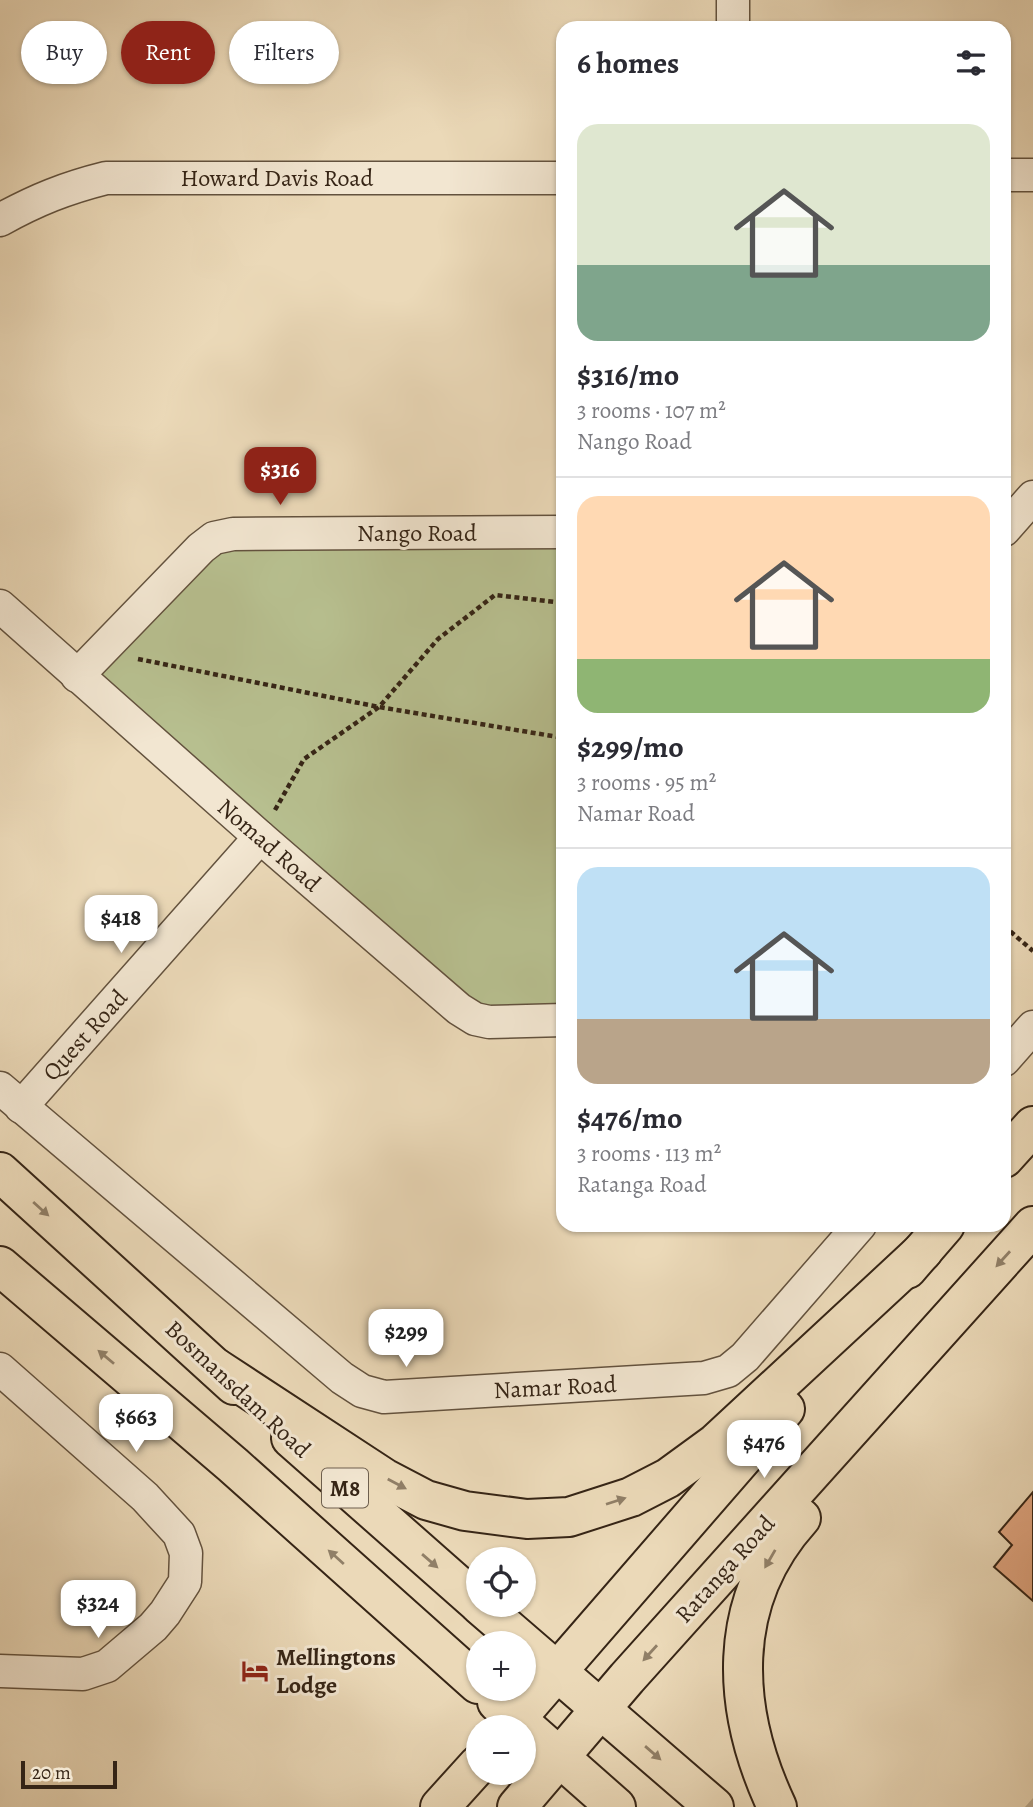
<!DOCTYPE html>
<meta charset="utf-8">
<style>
:root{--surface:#fff;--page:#f2f2f3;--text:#2b2b33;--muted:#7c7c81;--line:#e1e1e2;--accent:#8f2418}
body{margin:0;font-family:Alegreya,serif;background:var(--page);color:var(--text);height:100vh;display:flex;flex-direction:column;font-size:26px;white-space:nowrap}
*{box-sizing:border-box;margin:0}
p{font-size:23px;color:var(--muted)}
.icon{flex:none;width:38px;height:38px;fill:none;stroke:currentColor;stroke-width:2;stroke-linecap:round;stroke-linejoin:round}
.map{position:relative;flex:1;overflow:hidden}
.side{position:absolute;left:556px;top:21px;width:455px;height:1211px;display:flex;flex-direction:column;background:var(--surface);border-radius:21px;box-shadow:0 2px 5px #0004}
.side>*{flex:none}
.guide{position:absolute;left:21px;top:21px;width:430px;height:63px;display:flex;gap:14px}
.tools{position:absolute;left:466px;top:1547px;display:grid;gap:14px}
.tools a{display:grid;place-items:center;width:70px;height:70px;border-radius:50%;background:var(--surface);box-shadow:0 2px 5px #0004;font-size:35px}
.scale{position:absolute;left:21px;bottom:18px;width:96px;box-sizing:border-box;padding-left:7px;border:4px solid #362516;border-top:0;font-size:19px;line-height:24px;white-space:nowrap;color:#362516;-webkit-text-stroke:5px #f2e6d1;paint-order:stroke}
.price{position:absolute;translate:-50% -60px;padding:0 16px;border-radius:14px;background:#fff;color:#222;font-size:23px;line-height:46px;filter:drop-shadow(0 2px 4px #0008)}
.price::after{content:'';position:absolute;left:50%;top:42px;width:21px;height:16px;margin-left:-10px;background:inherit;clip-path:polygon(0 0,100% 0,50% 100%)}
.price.active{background:var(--accent);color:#fff}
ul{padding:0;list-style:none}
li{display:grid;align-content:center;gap:14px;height:371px;padding:0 21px}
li+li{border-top:2px solid var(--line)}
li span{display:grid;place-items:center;height:217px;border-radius:21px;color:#555}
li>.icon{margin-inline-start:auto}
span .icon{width:126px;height:126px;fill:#fffc;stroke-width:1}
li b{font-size:30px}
h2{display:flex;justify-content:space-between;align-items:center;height:84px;padding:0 21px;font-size:30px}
.pill{padding:0 24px;border-radius:32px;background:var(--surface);box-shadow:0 2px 5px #0004;font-size:24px;line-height:63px}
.pill.active{background:var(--accent);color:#fff}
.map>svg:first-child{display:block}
</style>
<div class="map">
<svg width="1033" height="1807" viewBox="0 0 1033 1807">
<rect width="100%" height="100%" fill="#ebd9b8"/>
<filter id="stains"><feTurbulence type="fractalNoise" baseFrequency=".00286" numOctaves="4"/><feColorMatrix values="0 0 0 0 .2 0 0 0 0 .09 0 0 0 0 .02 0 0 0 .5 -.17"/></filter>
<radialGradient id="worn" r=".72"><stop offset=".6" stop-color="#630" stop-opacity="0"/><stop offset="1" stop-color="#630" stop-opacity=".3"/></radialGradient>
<path fill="#b7bf8f" stroke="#767252" stroke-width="2" d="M 563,531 L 563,1011 L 483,1018 L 75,679 L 195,545 Z"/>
<path fill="#0003" d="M 1033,1798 L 1033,1807 L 1025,1807 Z"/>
<path fill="#e0a580" stroke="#362516" stroke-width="2" d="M 1033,1492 L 1033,1601 L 994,1567 L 1012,1545 L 999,1532 Z"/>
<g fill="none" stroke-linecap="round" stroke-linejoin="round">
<defs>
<g id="minor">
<path d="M 733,0 L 733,28"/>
<path d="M 1004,175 L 1033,175"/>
<path d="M 0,220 C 36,200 66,188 106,178 L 564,178"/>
<path d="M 1004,530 L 1033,497"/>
<path d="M 0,606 L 260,837 L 459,1009 L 475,1019 L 489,1022 L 564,1020"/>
<path d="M 77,676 L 201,548 L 214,538 L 233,534 L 564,532"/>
<path d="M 1004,1060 L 1033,1027"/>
<path d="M 0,1088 L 342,1378 L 362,1391 L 384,1397 L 704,1378 L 728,1371 L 745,1357 L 860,1225"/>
<path d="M 21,1107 L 260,837"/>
<path d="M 0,1369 L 145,1497 L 179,1534 L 186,1553 L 185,1582 L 165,1613 L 153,1627 L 107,1666 L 83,1674 L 0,1671"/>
</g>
<g id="major">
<path d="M 1004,1158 L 1033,1126"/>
<path d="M 0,1172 L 234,1385"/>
<path d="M 0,1266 L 233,1465 L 478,1684"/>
<path d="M 907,1269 L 945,1225"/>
<path d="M 216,1368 L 384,1478 L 426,1500 L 465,1511 L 527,1519 L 569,1517 L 631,1497 L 668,1478 L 716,1443 L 923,1251"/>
<path d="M 291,1438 L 478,1603"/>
<path d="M 480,1605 L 714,1807"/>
<path d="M 497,1702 L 616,1807"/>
<path d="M 509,1727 L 785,1409"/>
<path d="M 440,1807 L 478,1765"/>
<path d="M 517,1807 L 627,1678 L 1033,1226"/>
<path d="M 777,1807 C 731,1709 725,1602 801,1518"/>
</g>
</defs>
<use href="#minor" stroke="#63523e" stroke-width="35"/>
<use href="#major" stroke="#362516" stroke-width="42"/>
<g stroke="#362516" stroke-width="4.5" stroke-dasharray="5 3.5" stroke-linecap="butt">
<path d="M 138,659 L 379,707 L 564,738"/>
<path d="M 275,810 L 304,759 L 379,707 L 438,639 L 495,595 L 564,603"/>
<path d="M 1004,926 L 1033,951"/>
</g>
<use href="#minor" stroke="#f2e6d1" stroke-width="32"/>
<use href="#major" stroke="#ebd9b8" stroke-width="38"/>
</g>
<defs><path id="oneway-solid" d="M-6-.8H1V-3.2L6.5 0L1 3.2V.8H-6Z" transform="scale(1.75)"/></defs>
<g fill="#907f67">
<use href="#oneway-solid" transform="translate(41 1209) rotate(42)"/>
<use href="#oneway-solid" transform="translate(1003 1259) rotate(132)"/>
<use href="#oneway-solid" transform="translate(106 1357) rotate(-140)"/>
<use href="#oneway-solid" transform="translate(397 1484) rotate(28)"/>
<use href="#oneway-solid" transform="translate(616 1501) rotate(-18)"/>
<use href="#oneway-solid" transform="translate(336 1557) rotate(-138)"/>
<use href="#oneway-solid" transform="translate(770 1559) rotate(120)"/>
<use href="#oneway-solid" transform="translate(430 1561) rotate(41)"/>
<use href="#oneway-solid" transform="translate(650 1653) rotate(132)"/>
<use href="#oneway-solid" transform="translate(653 1753) rotate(41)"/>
</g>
<defs>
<symbol id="hotel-bare" viewBox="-9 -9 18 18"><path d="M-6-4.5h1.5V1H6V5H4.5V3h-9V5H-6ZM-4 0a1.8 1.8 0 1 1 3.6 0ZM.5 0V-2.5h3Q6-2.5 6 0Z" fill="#8f2418" stroke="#f2e6d1" stroke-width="2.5" paint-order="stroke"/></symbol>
</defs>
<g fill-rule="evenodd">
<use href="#hotel-bare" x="236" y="1652" width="38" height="38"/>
</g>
<g text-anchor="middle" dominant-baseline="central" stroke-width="6" stroke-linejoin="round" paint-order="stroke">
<rect fill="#f2e6d1" stroke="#6e5f4e" stroke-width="2" x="322" y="1468.5" width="46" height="39" rx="5"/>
<g font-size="23" font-weight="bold" fill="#362516">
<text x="345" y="1488">M8</text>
</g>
<g font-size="24" fill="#362516" stroke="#f2e6d1">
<text x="277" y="178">Howard Davis Road</text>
<text x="417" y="533">Nango Road</text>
<text transform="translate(269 845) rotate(41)">Nomad Road</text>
<text transform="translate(85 1035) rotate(-48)">Quest Road</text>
<text transform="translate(555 1387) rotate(-3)">Namar Road</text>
<text transform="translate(238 1389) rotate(43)">Bosmansdam Road</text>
<text transform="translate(725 1569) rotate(-48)">Ratanga Road</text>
</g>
<g font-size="24" font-weight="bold" fill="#362516" stroke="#f2e6d1" text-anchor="start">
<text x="276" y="1657">Mellingtons<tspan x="276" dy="28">Lodge</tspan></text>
</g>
</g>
<rect width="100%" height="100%" filter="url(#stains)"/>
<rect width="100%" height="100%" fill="url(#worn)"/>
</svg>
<div class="tools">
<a><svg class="icon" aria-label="locate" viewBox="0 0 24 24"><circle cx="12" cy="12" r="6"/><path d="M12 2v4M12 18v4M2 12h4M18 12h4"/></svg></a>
<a>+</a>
<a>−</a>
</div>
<div class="scale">20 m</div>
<b class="price active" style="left:280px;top:507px">$316</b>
<b class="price" style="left:121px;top:955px">$418</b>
<b class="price" style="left:406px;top:1369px">$299</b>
<b class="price" style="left:136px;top:1454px">$663</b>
<b class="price" style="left:764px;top:1480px">$476</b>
<b class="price" style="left:98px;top:1640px">$324</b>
<div class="guide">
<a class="pill">Buy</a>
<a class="pill active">Rent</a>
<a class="pill">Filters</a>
</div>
<section class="side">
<h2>6 homes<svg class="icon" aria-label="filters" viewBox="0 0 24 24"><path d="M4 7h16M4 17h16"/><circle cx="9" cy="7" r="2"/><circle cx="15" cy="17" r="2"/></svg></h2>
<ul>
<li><span style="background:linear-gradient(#dfe7d0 65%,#7fa58c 0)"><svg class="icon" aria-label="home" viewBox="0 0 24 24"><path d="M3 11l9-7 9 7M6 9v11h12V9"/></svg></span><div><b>$316/mo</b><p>3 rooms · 107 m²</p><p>Nango Road</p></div></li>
<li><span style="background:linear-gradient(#ffd9b3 75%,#8fb573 0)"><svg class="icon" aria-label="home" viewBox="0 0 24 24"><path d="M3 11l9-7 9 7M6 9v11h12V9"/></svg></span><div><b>$299/mo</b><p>3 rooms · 95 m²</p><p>Namar Road</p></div></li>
<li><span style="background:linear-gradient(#bfe0f5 70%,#b9a48a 0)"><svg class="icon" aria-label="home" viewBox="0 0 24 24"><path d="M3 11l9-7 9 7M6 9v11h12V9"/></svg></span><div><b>$476/mo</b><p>3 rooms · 113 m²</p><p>Ratanga Road</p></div></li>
</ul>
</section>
</div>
